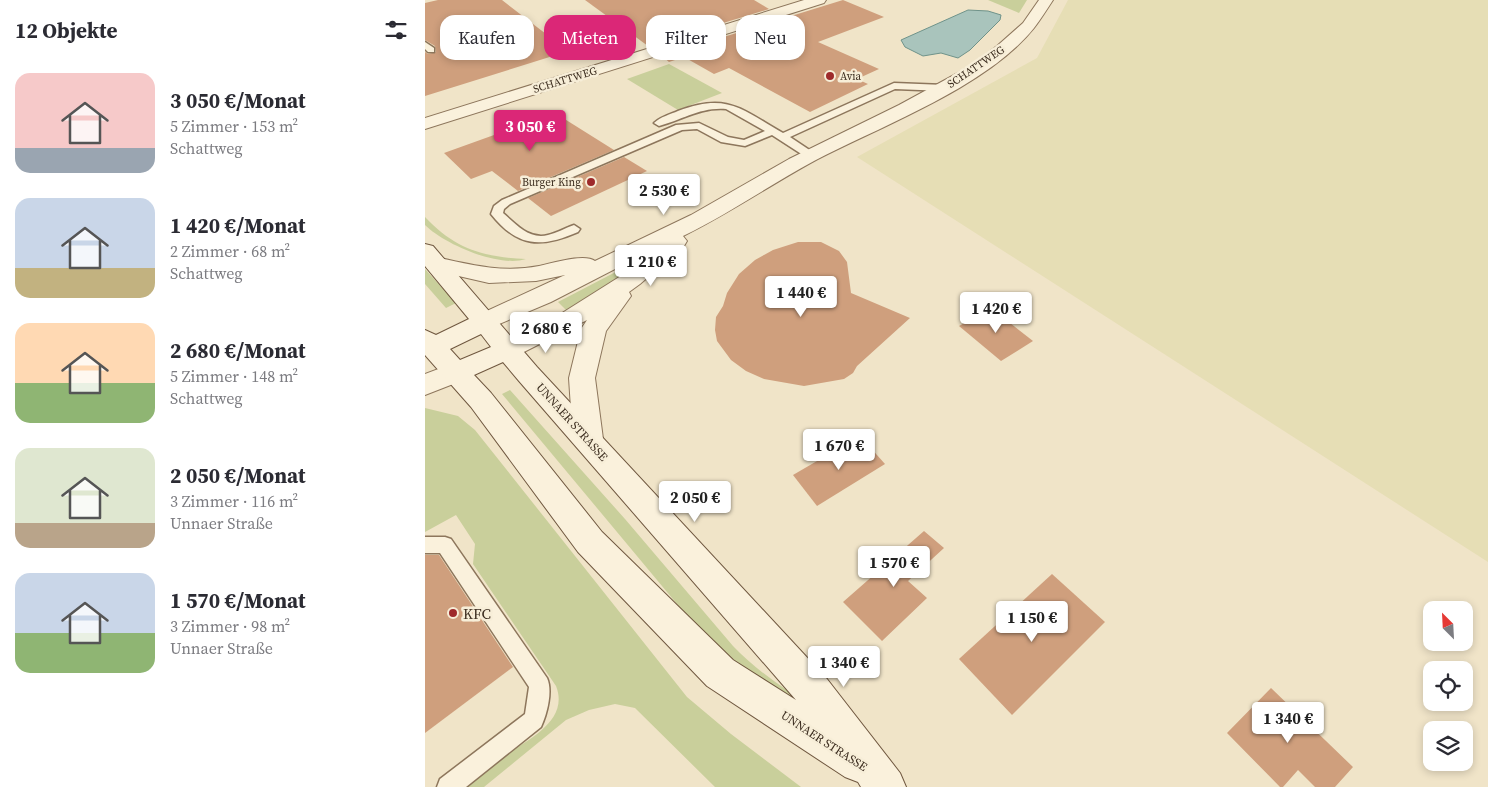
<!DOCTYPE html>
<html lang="de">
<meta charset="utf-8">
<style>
:root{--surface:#fff;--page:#f2f2f3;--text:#2b2b33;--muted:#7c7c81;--accent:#db2777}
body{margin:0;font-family:"Source Serif 4",serif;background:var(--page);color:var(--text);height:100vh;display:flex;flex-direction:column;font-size:19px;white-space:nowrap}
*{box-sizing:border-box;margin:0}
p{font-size:16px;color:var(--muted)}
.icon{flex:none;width:28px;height:28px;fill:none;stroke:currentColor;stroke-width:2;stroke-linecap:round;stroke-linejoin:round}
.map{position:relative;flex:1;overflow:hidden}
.panel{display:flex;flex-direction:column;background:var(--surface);width:425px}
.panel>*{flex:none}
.banner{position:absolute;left:15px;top:15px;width:475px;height:45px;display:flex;gap:10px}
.needle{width:32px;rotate:336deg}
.buttons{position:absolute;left:998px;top:601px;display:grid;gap:10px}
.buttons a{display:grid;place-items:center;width:50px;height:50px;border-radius:10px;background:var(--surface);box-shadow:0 2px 8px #0003;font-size:25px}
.price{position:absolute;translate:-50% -42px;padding:0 11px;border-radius:5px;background:#fff;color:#222;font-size:16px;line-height:32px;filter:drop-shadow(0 1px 2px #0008)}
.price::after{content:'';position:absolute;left:50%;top:30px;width:15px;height:11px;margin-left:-8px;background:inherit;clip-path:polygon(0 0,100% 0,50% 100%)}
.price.on{background:var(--accent);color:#fff}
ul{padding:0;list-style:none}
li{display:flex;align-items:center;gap:15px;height:125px;padding:0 15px}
li span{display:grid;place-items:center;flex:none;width:140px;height:100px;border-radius:15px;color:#555}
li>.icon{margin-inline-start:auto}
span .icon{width:60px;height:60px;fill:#fffc;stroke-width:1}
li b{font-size:21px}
h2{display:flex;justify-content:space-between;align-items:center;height:60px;padding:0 15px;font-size:21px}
.chip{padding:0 18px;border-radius:15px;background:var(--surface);box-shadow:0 2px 8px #0003;font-size:18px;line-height:45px}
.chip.on{background:var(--accent);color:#fff}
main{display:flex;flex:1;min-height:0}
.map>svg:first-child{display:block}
</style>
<main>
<section class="panel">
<h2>12 Objekte<svg class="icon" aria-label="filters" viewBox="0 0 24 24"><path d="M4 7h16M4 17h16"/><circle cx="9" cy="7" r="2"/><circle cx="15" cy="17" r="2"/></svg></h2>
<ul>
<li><span style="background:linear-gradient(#f6c9c9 75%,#9aa5b1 0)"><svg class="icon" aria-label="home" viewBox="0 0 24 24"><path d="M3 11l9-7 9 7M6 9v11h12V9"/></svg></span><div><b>3 050 €/Monat</b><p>5 Zimmer · 153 m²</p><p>Schattweg</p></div></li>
<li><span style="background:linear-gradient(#c9d6e8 70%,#c2b280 0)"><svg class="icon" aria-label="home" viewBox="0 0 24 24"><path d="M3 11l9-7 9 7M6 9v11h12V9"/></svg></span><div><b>1 420 €/Monat</b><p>2 Zimmer · 68 m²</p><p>Schattweg</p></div></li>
<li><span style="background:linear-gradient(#ffd9b3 60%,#8fb573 0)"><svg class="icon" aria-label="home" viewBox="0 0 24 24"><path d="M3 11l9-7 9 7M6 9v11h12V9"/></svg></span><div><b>2 680 €/Monat</b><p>5 Zimmer · 148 m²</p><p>Schattweg</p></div></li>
<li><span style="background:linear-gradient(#dfe7d0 75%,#b9a48a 0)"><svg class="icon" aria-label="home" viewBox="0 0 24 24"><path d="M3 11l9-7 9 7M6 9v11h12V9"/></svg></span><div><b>2 050 €/Monat</b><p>3 Zimmer · 116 m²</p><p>Unnaer Straße</p></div></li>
<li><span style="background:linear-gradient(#c9d6e8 60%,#8fb573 0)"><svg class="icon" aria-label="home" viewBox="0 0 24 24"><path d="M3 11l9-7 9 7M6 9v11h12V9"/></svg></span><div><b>1 570 €/Monat</b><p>3 Zimmer · 98 m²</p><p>Unnaer Straße</p></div></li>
</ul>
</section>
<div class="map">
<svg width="1063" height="787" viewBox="0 0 1063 787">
<rect width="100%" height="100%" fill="#f0e4c8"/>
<path fill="#e6deb5" d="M 643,0 L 1063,0 L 1063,562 L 432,157 L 612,58 Z"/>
<g fill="#c9cf9b">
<path d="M 563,0 L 602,0 L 594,13 Z"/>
<path d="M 244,64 L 297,93 L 253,110 L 202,79 Z"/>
<path d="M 0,217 C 30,249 58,257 101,259 C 74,268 19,244 0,225 Z"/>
<path d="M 231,251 L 234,253 L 142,311 L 133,302 Z"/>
<path d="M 0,269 L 31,303 L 21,308 L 0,284 Z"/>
<path d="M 85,390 L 200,519 L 308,646 C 333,672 361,690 391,709 L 392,721 L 287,646 L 77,394 Z"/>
<path d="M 0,408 L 33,416 L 50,430 L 262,697 L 306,734 L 376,787 L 290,787 L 210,708 L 190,704 L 164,710 L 141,720 L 59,787 L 38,787 C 51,777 64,764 78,756 C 101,741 145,721 131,686 L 48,564 L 50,544 L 31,515 L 0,532 Z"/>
</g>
<path fill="#a9c4bc" stroke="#6f938a" d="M 543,10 L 563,11 L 576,15 L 575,20 L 545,50 L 533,58 L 516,53 L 498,56 L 480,47 L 476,40 Z"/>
<g fill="#cf9f7d">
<path d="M 13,0 L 77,0 L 134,44 L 122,47 L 131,55 L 0,96 L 0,52 L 3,54 L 11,52 L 10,46 L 0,40 L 0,3 Z"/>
<path d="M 160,0 L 329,0 L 344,9 L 223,46 Z"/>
<path d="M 418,0 L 459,17 L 393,42 L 454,69 L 432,79 L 443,84 L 385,112 L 304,68 L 289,74 L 259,57 L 244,62 L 237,56 Z"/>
<path d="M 130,113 L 189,150 L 93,191 L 67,171 L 46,179 L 19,153 Z"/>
<path d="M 199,157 L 222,171 L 126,216 L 103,198 Z"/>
<path d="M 373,242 L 396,242 L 414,251 L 422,262 L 426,293 L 485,318 L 432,366 L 428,373 L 419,379 L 379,386 L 339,379 L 321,371 L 306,360 L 292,341 L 290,330 L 291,317 L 298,306 L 302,293 L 314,274 L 330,260 L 348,250 Z"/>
<path d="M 566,308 L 608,341 L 576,361 L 534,326 Z"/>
<path d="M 435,436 L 460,464 L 392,506 L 368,475 Z"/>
<path d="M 499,531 L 519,548 L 483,581 L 502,598 L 457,641 L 418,602 Z"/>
<path d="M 0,555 L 14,555 L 88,667 L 0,733 Z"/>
<path d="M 627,574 L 680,622 L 587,715 L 534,659 Z"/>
<path d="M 846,688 L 928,767 L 910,787 L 890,787 L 873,770 L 858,787 L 855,787 L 802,733 Z"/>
</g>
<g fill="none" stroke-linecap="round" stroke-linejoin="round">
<defs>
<g id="service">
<path d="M 0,42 L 9,48 L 9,52 L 3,52 L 0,49 Z"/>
<path d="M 469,83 L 520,85 L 525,88 L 520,91 L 470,89 L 365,137 L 389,153 L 390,155 L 389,157 L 381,157 L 347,135 L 320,146 L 296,142 L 272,129 L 257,130 L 85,204 L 79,209 L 78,213 C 91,224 104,240 123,235 C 132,233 140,228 149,225 L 155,229 L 153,232 C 116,248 93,248 66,214 L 69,206 L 77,200 L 251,125 L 274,123 L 303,137 L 319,140 L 340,131 L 301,109 C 275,107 257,120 234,126 L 229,123 C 235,117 246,114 253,111 C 303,92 317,110 358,133 Z"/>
<path d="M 0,537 L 20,537 L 26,539 L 122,678 C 128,691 122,714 116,727 L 41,787 L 12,787 L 15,779 L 100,714 L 104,687 L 15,553 L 0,553 Z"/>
</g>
<g id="minor">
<path d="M 379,0 L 401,0 L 399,3 L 0,129 L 0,118 Z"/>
<path d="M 614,0 L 628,0 C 622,9 616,19 609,28 C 562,87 456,126 389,161 C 345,185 303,214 258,236 L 262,241 L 259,246 L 215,284 L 204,292 L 206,296 L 181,331 L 170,378 L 178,439 L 173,447 L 163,450 L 153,447 L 148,439 L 144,378 L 156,329 L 162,320 L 91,356 L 82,359 L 73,356 L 69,350 L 73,344 L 134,315 L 199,274 L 225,251 L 126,302 L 60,330 L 51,328 L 47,322 L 51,316 L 140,275 L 111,281 L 64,283 L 3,269 L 0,265 L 3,259 L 11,257 C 46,265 78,273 114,266 C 128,263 160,253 170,261 L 266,215 L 364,159 L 474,105 L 542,68 L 572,46 L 598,23 Z"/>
<path d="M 32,362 L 41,365 L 45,372 L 41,379 L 0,395 L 0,374 Z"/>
</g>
<path id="secondary" d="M 0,244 L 8,246 L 112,367 L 402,679 L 475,773 L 481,787 L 436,787 L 433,782 L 420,777 L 282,686 L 153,552 L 46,407 L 0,355 L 0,330 L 11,335 L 44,319 L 0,266 ZM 56,334 L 66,347 L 35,360 L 25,349 ZM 78,362 L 94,381 L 371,700 L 308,660 L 177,532 L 66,393 L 49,375 Z"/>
</defs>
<use href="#service" stroke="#8d765c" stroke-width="3"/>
<use href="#minor" stroke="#8d765c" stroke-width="2"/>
<use href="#secondary" stroke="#6f573f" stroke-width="2"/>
<use href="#service" fill="#faf1dc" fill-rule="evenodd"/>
<use href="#minor" fill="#faf1dc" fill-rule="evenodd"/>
<use href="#secondary" fill="#faf1dc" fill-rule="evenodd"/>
</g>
<g fill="#9e2a2b" stroke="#f7eed8" stroke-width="2">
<circle cx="405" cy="76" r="5"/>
<circle cx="166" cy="182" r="5"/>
<circle cx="28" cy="613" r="5"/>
</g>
<g text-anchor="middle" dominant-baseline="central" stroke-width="5" stroke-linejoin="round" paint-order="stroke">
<g font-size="11" fill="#3d2e20" stroke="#f7eed8">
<text transform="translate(551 67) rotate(-34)">SCHATTWEG</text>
<text transform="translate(140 80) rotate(-17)">SCHATTWEG</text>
</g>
<g font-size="11" fill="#3d2e20" stroke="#f7eed8" text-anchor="start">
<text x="415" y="76">Avia</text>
<text x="156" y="182" text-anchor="end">Burger King</text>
</g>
<g font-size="12" fill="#3d2e20" stroke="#f7eed8">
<text transform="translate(147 422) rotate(48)">UNNAER STRASSE</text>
<text transform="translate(399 741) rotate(33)">UNNAER STRASSE</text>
</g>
<g font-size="15" fill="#3d2e20" stroke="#f7eed8" text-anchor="start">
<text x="38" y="613">KFC</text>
</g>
</g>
</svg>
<div class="buttons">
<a><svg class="needle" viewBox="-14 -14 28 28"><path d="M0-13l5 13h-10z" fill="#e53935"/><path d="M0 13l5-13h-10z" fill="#7c7c81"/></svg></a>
<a><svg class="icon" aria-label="locate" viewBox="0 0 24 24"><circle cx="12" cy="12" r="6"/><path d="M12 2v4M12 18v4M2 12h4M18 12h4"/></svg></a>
<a><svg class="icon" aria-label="layers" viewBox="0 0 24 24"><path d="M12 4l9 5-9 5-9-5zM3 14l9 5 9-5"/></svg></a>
</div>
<b class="price on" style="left:105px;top:152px">3 050 €</b>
<b class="price" style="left:239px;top:216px">2 530 €</b>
<b class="price" style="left:226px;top:287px">1 210 €</b>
<b class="price" style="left:376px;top:318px">1 440 €</b>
<b class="price" style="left:571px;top:334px">1 420 €</b>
<b class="price" style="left:121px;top:354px">2 680 €</b>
<b class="price" style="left:414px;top:471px">1 670 €</b>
<b class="price" style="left:270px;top:523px">2 050 €</b>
<b class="price" style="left:469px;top:588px">1 570 €</b>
<b class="price" style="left:607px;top:643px">1 150 €</b>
<b class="price" style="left:419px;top:688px">1 340 €</b>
<b class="price" style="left:863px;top:744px">1 340 €</b>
<div class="banner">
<a class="chip">Kaufen</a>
<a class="chip on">Mieten</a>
<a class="chip">Filter</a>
<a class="chip">Neu</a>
</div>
</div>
</main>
